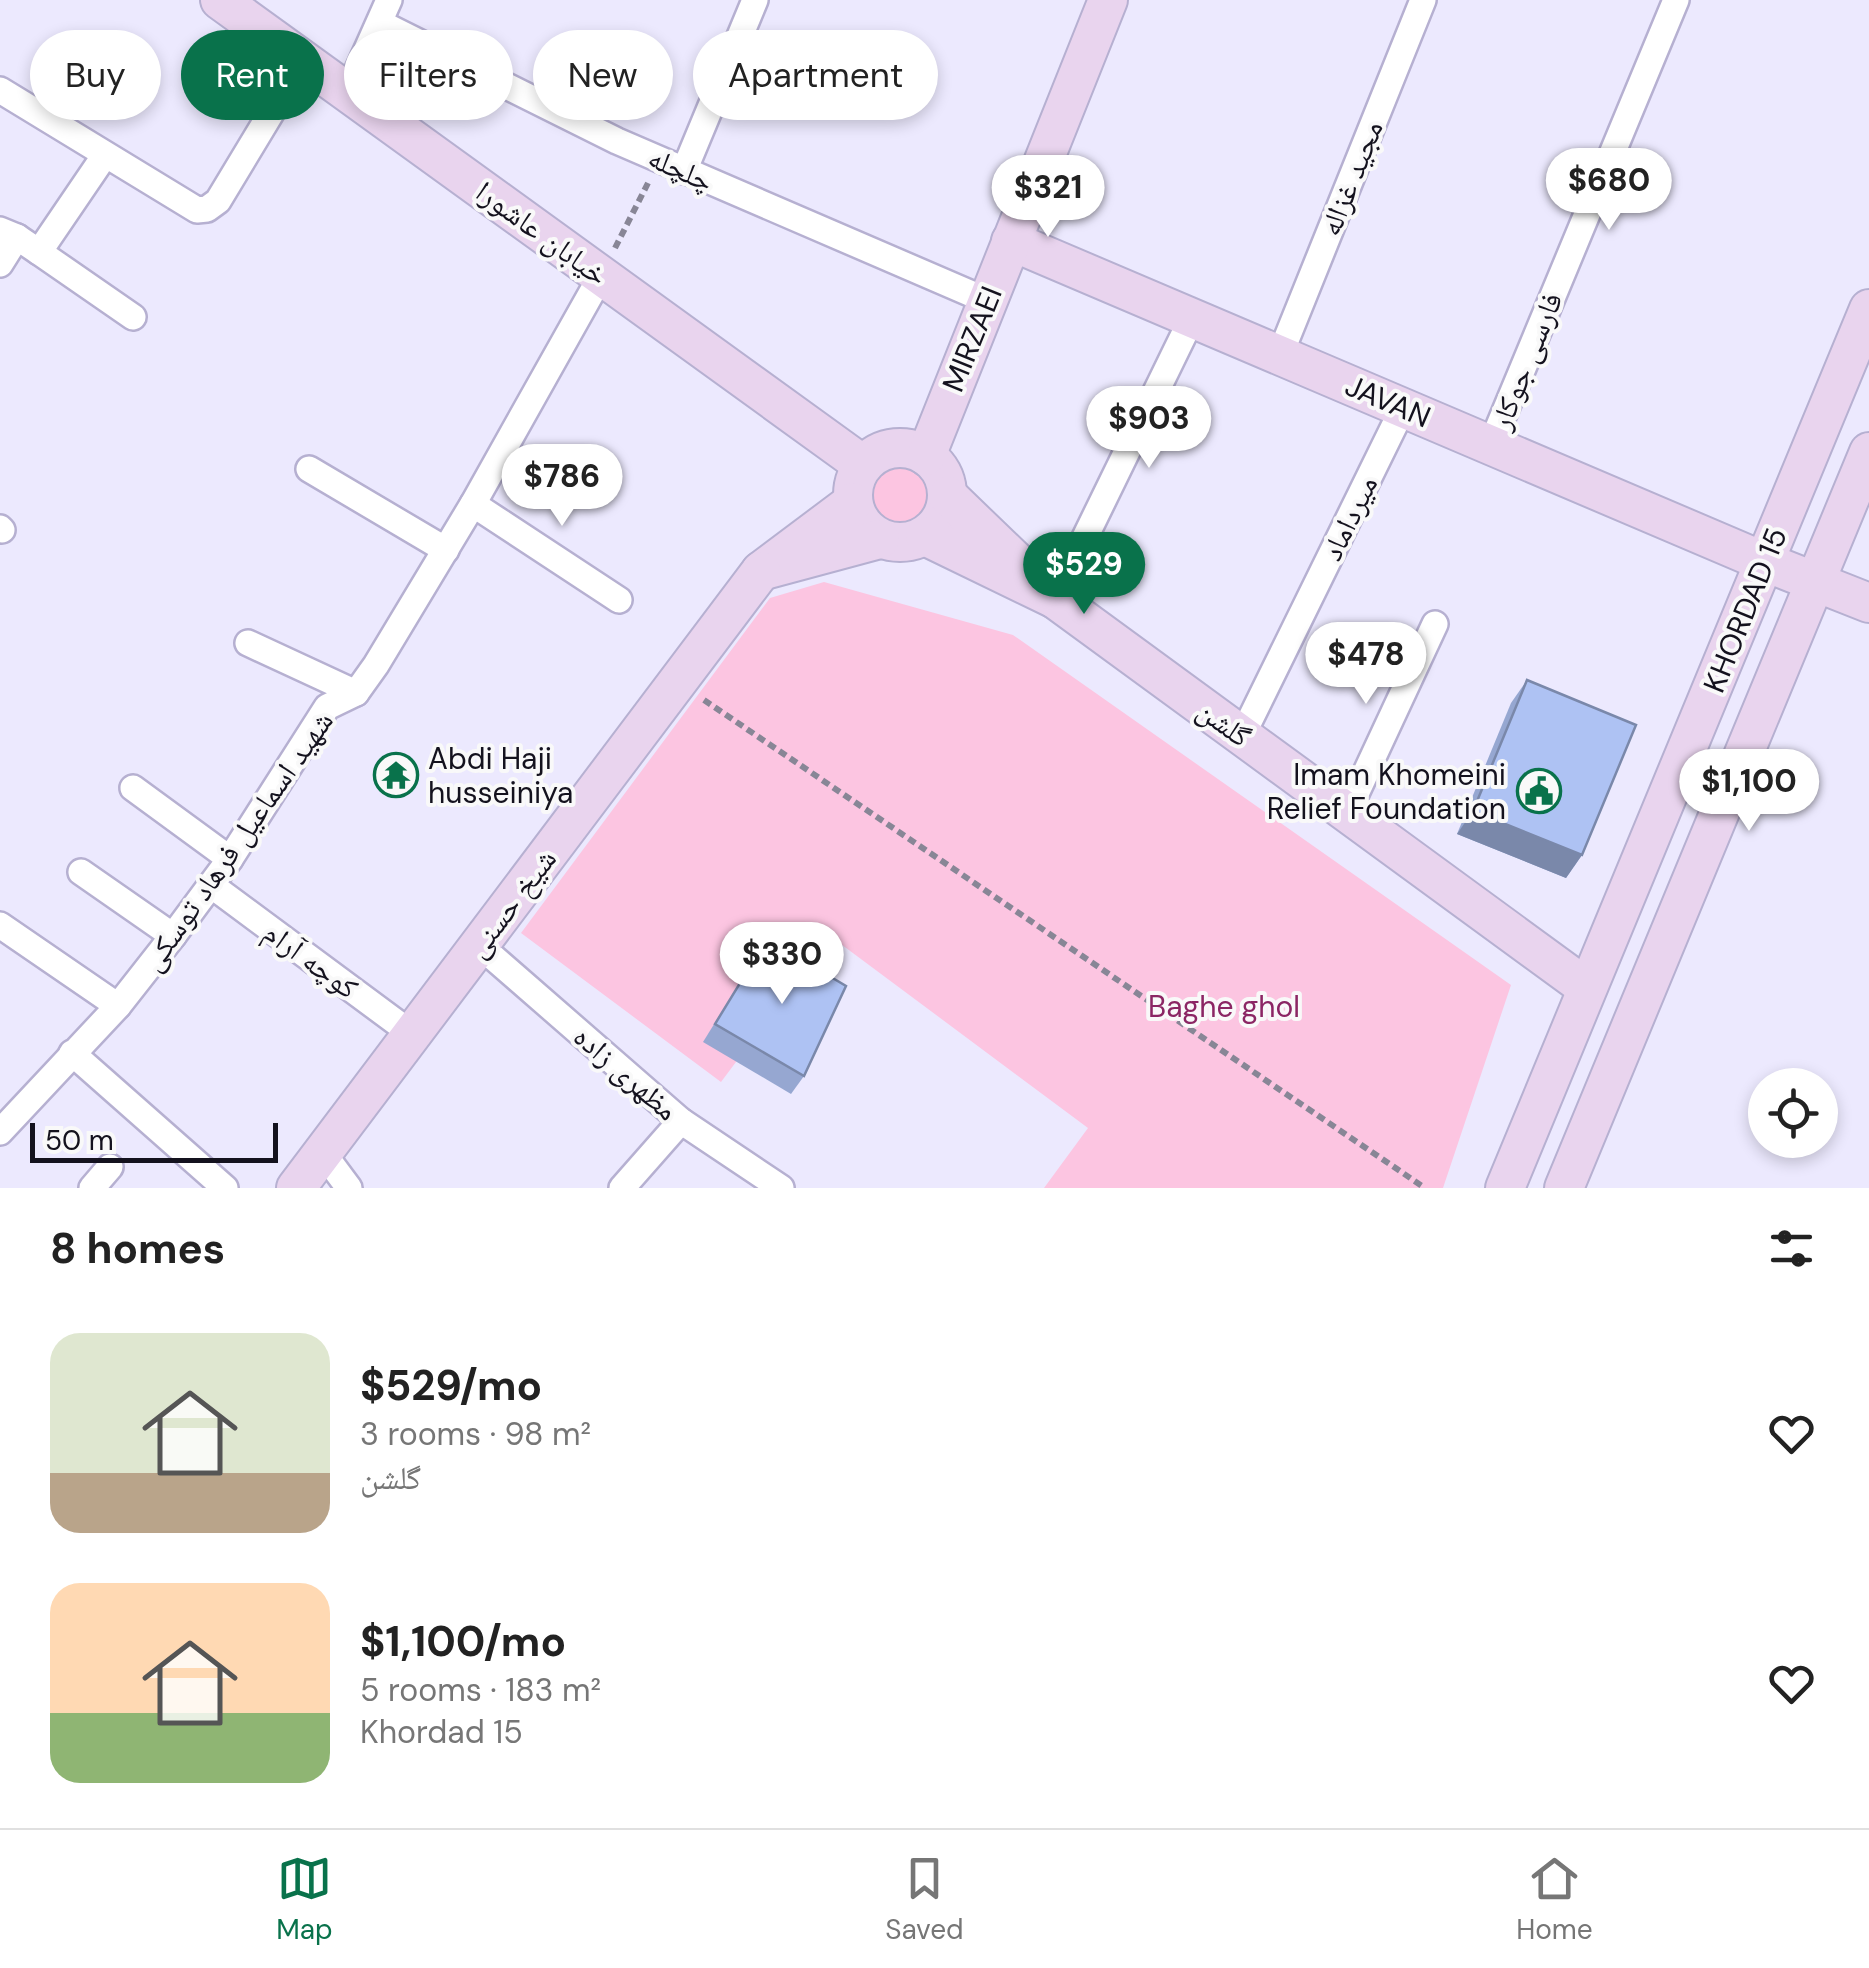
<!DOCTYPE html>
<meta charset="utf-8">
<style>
:root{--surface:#fff;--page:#f6f6f6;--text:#222;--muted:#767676;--line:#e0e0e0;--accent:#09724b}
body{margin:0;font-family:"DM Sans","Noto Naskh Arabic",sans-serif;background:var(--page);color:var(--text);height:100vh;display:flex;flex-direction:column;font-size:38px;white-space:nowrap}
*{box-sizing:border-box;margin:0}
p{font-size:32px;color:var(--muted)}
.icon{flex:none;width:55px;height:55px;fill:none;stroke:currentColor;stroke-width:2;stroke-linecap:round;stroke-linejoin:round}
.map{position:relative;height:1188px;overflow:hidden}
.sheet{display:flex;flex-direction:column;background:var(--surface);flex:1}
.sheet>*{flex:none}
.hud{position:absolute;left:30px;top:30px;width:1000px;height:90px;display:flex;gap:20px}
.tools{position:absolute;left:1748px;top:1068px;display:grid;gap:20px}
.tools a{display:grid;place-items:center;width:90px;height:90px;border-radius:50%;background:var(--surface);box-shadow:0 5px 15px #0003;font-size:50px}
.scale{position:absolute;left:30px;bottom:25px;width:248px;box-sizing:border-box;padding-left:10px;border:5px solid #14121e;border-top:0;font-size:28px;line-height:35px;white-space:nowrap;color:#14121e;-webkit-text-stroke:8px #f9f9f9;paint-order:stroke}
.price{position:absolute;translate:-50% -85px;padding:0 22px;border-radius:35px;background:#fff;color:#222;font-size:32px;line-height:65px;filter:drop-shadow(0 2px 5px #0008)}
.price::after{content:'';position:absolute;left:50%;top:60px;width:30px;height:22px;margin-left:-15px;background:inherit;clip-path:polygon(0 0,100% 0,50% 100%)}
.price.current{background:var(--accent);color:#fff}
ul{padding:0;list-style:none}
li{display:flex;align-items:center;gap:30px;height:250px;padding:0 50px}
li span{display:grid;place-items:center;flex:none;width:280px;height:200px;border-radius:30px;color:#555}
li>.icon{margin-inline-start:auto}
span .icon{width:120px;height:120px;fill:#fffc;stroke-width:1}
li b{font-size:42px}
h2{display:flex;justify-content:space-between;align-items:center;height:120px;padding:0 50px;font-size:42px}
.tag{padding:0 35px;border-radius:45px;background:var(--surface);box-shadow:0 5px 15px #0003;font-size:35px;line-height:90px}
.tag.current{background:var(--accent);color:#fff}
.tabs{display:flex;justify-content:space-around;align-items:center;height:140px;border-top:2px solid var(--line);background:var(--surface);font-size:28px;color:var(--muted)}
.tabs a{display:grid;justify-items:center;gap:5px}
.tabs .current{color:var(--accent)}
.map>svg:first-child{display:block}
</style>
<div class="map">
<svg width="1869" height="1188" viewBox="0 0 1869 1188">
<rect width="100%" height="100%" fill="#ece9fe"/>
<g fill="#fcc5e1">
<circle cx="899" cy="496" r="31"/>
<path d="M 824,582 L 1013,635 L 1511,985 L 1443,1188 L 1044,1188 L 1088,1128 L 830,936 L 721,1082 L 521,933 L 770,598 Z"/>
</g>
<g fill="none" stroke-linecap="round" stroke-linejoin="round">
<defs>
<g id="street">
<path d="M 380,23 L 617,141 L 988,301"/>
<path d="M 0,90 L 197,210 L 207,209 L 218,201 L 303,60"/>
<path d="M 348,92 L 389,0"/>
<path d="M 684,171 L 755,0"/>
<path d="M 0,230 L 17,237 L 39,252 L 105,155"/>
<path d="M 39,252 L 133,317"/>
<path d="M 0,264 L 17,237"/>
<path d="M 1280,355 L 1423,0"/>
<path d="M 1491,445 L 1676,0"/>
<path d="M 309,469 L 446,550"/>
<path d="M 473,504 L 619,600"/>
<path d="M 0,528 L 2,530"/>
<path d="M 1055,599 L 1192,318"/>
<path d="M 248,643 L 356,693"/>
<path d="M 1242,736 L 1403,408"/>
<path d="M 133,788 L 230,859"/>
<path d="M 1347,813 L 1435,624"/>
<path d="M 81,872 L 173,936"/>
<path d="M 211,885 L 412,1034"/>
<path d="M 0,925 L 118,1006"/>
<path d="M 479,945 L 681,1121 L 781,1188"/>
<path d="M 72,1053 L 225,1188"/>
<path d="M 0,1132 L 118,1006 L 173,936 L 230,859 L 327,707 L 356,693 L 376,665 L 473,504 L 601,276"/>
<path d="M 323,1153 L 349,1188"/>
<path d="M 92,1188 L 110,1167"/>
<path d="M 622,1188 L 681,1121"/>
</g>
<g id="secondary">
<path d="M 220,0 L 863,465"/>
<path d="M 1011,241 L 1765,562 L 1869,603"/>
<circle cx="900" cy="495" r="47"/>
<path d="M 926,456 L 1108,0"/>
<path d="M 853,502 L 761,571 L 880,539"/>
<path d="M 925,536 L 1055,599 L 948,496"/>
<path d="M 1055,599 L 1587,988"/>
<path d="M 296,1188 L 761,571"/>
<path d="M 1505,1188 L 1869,309"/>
<path d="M 1564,1188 L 1869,452"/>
</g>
</defs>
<use href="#street" stroke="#b6b0d1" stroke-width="30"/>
<use href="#secondary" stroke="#b6b0d1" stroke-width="42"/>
<g stroke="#888696" stroke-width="6" stroke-dasharray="8 5" stroke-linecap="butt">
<path d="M 615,248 L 648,183"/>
<path d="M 704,700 L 1425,1188"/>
</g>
<use href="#street" stroke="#fff" stroke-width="25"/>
<use href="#secondary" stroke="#e9d4ee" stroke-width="38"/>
</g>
<g fill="#96a7d1">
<path d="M 1527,680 L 1582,855 L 1566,878 L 1457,834 L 1511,703 Z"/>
<path d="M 767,939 L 804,1076 L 791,1094 L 703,1042 Z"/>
</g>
<path fill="#7a88aa" d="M 1473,811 L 1582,855 L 1566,878 L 1457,834 Z"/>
<g fill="#aec2f3" stroke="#7a88aa" stroke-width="2.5">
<path d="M 1527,680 L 1636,725 L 1582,855 L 1473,811 Z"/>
<path d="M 767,939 L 846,986 L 804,1076 L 715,1024 Z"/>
</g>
<defs>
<symbol id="temple-ring" viewBox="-11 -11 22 22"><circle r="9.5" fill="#f9f9f9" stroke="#09724b" stroke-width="1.5"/><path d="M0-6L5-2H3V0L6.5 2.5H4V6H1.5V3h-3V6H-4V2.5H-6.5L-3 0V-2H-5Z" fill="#09724b"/></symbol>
<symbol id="civic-ring" viewBox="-11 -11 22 22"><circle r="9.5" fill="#f9f9f9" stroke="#09724b" stroke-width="1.5"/><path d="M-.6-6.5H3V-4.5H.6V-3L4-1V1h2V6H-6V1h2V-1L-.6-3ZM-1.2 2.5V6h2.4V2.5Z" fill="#09724b"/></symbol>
</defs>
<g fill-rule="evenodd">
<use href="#temple-ring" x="371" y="750" width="50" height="50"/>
<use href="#civic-ring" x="1514" y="766" width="50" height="50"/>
</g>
<g text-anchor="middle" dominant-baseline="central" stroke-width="8" stroke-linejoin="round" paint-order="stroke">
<g font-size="30" fill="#14121e" stroke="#f9f9f9">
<text transform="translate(681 169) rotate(24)">چلچله</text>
<text transform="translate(1351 178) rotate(-68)">مجید غزاله</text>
<text transform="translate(542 233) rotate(36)">خیابان عاشورا</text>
<text transform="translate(972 339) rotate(-68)">MIRZAEI</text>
<text transform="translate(1526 361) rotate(-68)">فارسی جوکار</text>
<text transform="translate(1388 401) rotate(23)">JAVAN</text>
<text transform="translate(1349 518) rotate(-64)">میرداماد</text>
<text transform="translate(1745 610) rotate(-68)">KHORDAD 15</text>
<text transform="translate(1224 723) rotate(36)">گلشن</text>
<text transform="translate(237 841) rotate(-55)">شهید اسماعیل فرهاد توسکی</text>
<text transform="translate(511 903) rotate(-53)">شیخ حسنی</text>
<text transform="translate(311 960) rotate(36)">کوچه آرام</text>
<text transform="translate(626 1073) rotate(41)">مظهری زاده</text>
</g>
<g font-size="30" fill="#14121e" stroke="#f9f9f9" text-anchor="start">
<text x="428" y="758">Abdi Haji<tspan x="428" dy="34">husseiniya</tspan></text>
<text x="1506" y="774" text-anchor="end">Imam Khomeini<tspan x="1506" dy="34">Relief Foundation</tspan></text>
</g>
<g font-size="30" fill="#8b2664" stroke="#f9f9f9">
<text x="1224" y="1006">Baghe ghol</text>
</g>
</g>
</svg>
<div class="tools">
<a><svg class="icon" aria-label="locate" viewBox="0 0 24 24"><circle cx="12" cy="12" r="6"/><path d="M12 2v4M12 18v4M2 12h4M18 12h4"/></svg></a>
</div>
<div class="scale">50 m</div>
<b class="price" style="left:1609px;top:233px">$680</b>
<b class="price" style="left:1048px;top:240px">$321</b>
<b class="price" style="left:1149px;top:471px">$903</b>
<b class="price" style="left:562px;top:529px">$786</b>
<b class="price current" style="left:1084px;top:617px">$529</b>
<b class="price" style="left:1366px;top:707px">$478</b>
<b class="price" style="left:1749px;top:834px">$1,100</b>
<b class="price" style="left:782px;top:1007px">$330</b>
<div class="hud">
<a class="tag">Buy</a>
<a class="tag current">Rent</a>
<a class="tag">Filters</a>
<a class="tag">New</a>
<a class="tag">Apartment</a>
</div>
</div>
<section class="sheet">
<h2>8 homes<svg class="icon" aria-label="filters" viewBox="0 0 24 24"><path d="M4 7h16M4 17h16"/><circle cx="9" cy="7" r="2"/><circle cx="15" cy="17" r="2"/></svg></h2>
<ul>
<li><span style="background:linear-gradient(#dfe7d0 70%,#b9a48a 0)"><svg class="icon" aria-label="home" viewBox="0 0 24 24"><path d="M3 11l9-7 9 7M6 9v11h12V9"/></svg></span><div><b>$529/mo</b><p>3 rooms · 98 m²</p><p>گلشن</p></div><svg class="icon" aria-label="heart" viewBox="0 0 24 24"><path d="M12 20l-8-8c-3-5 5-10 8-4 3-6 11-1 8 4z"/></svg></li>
<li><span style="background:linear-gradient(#ffd9b3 65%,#8fb573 0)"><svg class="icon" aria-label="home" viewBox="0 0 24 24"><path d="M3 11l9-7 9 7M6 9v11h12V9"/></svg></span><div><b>$1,100/mo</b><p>5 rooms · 183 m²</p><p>Khordad 15</p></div><svg class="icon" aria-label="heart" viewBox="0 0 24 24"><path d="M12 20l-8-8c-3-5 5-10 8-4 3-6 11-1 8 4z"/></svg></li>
</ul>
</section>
<nav class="tabs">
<a class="current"><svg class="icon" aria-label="map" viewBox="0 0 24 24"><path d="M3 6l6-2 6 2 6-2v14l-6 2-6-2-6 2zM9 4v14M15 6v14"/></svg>Map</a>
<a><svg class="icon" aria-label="saved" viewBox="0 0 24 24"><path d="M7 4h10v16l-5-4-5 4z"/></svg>Saved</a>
<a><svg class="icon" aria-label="home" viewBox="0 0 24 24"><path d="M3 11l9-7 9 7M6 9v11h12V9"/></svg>Home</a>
</nav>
